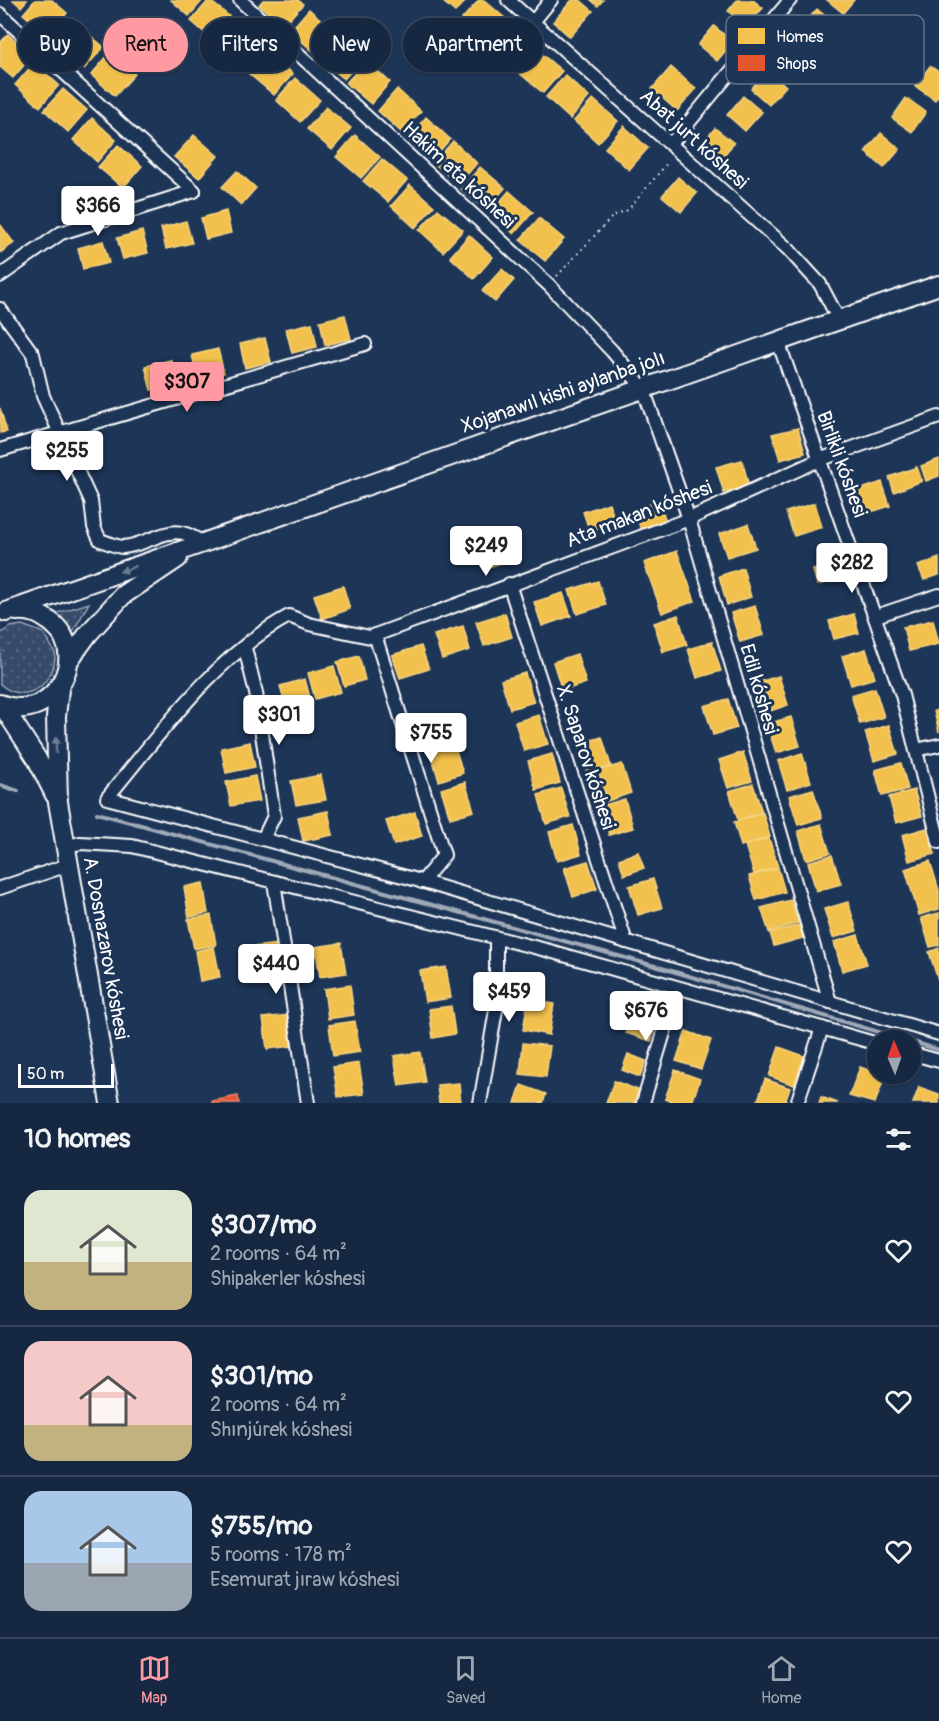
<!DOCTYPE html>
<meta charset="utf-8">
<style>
:root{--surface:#162841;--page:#23344c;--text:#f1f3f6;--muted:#9ea6b1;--line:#35445a;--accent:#ff9aa2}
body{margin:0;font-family:Pangolin,sans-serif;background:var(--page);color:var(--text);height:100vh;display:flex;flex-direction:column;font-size:22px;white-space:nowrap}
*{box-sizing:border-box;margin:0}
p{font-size:20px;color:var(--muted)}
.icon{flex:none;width:33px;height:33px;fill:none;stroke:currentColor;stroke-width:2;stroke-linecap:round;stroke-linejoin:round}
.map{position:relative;height:1103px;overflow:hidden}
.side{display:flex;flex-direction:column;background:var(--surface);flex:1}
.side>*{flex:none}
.top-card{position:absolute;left:18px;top:18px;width:600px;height:54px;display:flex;gap:12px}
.needle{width:39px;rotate:358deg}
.tools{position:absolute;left:867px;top:1030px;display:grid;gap:12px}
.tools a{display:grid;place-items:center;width:54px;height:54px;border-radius:50%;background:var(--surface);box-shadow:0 2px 4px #0004,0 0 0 2px var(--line);font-size:30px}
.scale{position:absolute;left:18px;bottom:15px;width:96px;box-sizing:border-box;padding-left:6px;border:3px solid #fff;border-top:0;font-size:16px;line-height:21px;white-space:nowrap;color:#fff;-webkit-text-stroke:4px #1d3557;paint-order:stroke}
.price{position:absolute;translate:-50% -51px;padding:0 14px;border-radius:6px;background:#fff;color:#222;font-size:20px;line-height:39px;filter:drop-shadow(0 2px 3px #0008)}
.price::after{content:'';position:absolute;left:50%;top:36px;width:18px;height:14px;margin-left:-9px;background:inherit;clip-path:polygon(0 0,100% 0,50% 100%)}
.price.selected{background:var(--accent);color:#111}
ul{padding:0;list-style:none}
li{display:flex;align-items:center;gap:18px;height:150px;padding:0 24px}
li+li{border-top:2px solid var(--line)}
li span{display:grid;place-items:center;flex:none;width:168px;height:120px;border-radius:18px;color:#555}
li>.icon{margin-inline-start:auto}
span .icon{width:72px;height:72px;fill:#fffc;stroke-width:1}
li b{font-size:26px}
h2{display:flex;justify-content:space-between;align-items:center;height:72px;padding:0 24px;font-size:26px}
.pill{padding:0 21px;border-radius:27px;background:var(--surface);box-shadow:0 2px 4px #0004,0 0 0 2px var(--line);font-size:21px;line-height:54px}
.pill.selected{background:var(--accent);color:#111}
.tabs{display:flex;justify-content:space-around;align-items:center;height:84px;border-top:2px solid var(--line);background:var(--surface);font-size:16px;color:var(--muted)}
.tabs a{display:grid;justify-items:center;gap:3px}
.tabs .selected{color:var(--accent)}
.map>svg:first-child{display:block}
</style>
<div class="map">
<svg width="939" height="1103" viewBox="0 0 939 1103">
<defs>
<pattern id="grass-dots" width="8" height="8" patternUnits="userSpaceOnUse" patternTransform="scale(1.5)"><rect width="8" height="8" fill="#364b69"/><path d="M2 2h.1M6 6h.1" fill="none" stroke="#546680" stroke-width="1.8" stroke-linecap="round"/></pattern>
</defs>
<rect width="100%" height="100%" fill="#1d3557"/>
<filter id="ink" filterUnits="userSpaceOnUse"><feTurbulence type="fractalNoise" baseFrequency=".0167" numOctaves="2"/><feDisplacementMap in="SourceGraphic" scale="12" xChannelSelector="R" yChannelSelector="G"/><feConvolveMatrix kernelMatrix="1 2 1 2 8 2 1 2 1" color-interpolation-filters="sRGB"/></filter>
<g filter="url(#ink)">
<g fill="url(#grass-dots)" stroke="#9aa5b4" stroke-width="1.5">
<path d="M 89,603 L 70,637 L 48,616 Z"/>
<path d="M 22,625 L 44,633 L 55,653 C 56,683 26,707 0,684 L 0,634 L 10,627 Z"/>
</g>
<g fill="#f2c14e" stroke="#f6d483" stroke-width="1.5">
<path d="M 13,0 L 27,0 L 21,7 Z"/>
<path d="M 35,0 L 52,0 L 67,13 L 48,35 L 23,14 Z"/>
<path d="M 171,0 L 203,0 L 189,16 Z"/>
<path d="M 209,0 L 234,20 L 215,42 L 191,21 Z"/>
<path d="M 263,0 L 298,0 L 303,4 L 283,26 L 259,5 Z"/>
<path d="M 441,0 L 467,0 L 455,12 Z"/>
<path d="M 479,0 L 484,0 L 506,19 L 487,41 L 462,19 Z"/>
<path d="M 572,0 L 580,0 L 593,11 L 570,37 L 553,22 Z"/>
<path d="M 591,0 L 603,0 L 598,6 Z"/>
<path d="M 737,0 L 753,0 L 763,8 L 746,27 L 728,11 Z"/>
<path d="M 827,0 L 854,0 L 843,13 Z"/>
<path d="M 309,9 L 334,31 L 315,53 L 290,31 Z"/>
<path d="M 817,9 L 836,25 L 819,44 L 801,28 Z"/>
<path d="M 237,23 L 262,45 L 242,67 L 218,45 Z"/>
<path d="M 79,26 L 104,47 L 84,69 L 60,47 Z"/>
<path d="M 510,26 L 535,47 L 515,69 L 491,47 Z"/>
<path d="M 714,26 L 733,42 L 717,61 L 698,45 Z"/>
<path d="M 8,34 L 32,56 L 13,78 L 0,67 L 0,43 Z"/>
<path d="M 339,36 L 364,57 L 344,79 L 320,58 Z"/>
<path d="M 537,50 L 562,71 L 543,93 L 518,72 Z"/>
<path d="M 269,52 L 293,74 L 274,95 L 249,74 Z"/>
<path d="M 110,53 L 135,74 L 115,96 L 91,75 Z"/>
<path d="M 366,61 L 390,82 L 371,104 L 346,83 Z"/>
<path d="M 34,63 L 59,85 L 40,107 L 15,85 Z"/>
<path d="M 930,66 L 939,72 L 939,94 L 935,100 L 915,86 Z"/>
<path d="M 671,67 L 696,89 L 677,111 L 652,89 Z"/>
<path d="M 767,70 L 786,86 L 769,105 L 751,89 Z"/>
<path d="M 565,75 L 589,97 L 570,119 L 546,97 Z"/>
<path d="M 295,78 L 320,100 L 300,122 L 276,100 Z"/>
<path d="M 63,89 L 87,110 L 68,132 L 44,110 Z"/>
<path d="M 397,89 L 421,111 L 402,133 L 378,111 Z"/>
<path d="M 743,96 L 762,112 L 745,131 L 727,115 Z"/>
<path d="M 906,98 L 926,112 L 912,132 L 892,118 Z"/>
<path d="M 593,99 L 618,121 L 598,143 L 574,121 Z"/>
<path d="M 326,107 L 351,128 L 332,150 L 307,129 Z"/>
<path d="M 426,117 L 450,139 L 431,161 L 407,139 Z"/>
<path d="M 92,118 L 116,140 L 97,162 L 73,140 Z"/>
<path d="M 624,126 L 648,148 L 629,170 L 605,148 Z"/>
<path d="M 715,128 L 734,143 L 718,162 L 699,146 Z"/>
<path d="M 881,133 L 900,149 L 884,168 L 865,152 Z"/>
<path d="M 194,135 L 218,156 L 199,178 L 174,157 Z"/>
<path d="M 355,135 L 380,157 L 361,178 L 336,157 Z"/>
<path d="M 453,141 L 477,163 L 458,185 L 434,163 Z"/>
<path d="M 118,145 L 142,166 L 123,188 L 98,167 Z"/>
<path d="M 382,159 L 407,180 L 388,202 L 363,181 Z"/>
<path d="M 480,167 L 505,188 L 486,210 L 461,189 Z"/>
<path d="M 237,171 L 256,188 L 241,205 L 222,187 Z"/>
<path d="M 678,177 L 697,193 L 681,212 L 662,196 Z"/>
<path d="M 410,185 L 434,206 L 415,228 L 391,206 Z"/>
<path d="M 509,191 L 533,212 L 514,234 L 490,213 Z"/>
<path d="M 438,209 L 463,230 L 443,252 L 419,230 Z"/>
<path d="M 226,211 L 231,233 L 206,239 L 201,218 Z"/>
<path d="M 539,218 L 564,239 L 545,261 L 520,240 Z"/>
<path d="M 186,221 L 192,243 L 166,249 L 161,228 Z"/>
<path d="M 0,224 L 14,243 L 0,253 Z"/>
<path d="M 142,231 L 148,253 L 123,259 L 117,238 Z"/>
<path d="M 469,235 L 493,257 L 474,279 L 450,257 Z"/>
<path d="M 103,241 L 109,263 L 83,269 L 78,248 Z"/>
<path d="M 502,269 L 514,280 L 495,302 L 482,291 Z"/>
<path d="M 345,315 L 351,339 L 325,345 L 320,321 Z"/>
<path d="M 312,323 L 317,347 L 292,353 L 286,329 Z"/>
<path d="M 265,338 L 271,362 L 245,368 L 240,344 Z"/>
<path d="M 218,349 L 224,373 L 198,379 L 192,355 Z"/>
<path d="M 171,360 L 176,384 L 151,390 L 145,366 Z"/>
<path d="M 0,408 L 7,432 L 0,433 Z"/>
<path d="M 798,428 L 805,453 L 780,460 L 772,434 Z"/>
<path d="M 939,459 L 939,476 L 926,481 L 921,466 Z"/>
<path d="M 742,460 L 749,486 L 724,493 L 716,467 Z"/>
<path d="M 917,467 L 922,481 L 894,492 L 889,477 Z"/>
<path d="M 882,482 L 890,506 L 861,515 L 853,492 Z"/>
<path d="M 659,501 L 666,521 L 641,530 L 634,510 Z"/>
<path d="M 609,503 L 616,523 L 590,532 L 583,512 Z"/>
<path d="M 815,503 L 822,527 L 794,536 L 786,512 Z"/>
<path d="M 748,524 L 756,548 L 727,557 L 719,534 Z"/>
<path d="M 509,534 L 517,558 L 488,567 L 480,544 Z"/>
<path d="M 677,551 L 695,601 L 662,613 L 644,563 Z"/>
<path d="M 939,558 L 939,575 L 924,580 L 918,566 Z"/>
<path d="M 836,564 L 840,579 L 817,585 L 813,570 Z"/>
<path d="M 743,568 L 751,597 L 727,605 L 719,576 Z"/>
<path d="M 598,581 L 606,605 L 577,614 L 569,590 Z"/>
<path d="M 343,586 L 350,609 L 322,619 L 314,595 Z"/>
<path d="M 563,593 L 571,616 L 542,626 L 534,602 Z"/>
<path d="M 755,606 L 764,635 L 740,642 L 731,613 Z"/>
<path d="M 505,613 L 512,637 L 484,646 L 476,622 Z"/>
<path d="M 854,614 L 859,633 L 834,639 L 829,621 Z"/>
<path d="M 678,615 L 687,645 L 663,652 L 654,623 Z"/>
<path d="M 933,620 L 939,644 L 909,651 L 903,627 Z"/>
<path d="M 463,626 L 470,650 L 442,659 L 434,635 Z"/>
<path d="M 712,642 L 721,671 L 697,678 L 688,649 Z"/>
<path d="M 421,646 L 429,669 L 400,678 L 392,655 Z"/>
<path d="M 866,649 L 875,678 L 851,685 L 842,656 Z"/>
<path d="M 577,654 L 586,683 L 562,691 L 553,662 Z"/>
<path d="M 359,656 L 365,680 L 344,686 L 337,662 Z"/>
<path d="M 334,666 L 341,692 L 315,699 L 308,673 Z"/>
<path d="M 525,673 L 534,702 L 510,709 L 501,680 Z"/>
<path d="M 779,676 L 788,705 L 764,713 L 755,683 Z"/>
<path d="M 305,679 L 312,705 L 287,712 L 280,686 Z"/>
<path d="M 875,688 L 884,717 L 860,724 L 851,695 Z"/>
<path d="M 728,699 L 737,728 L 713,735 L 704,706 Z"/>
<path d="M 939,710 L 939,732 L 934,711 Z"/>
<path d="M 539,715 L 548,744 L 524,751 L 515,722 Z"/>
<path d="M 791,717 L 800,746 L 776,753 L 767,724 Z"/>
<path d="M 889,725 L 898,754 L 874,761 L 865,732 Z"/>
<path d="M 441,726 L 447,742 L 427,749 L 422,733 Z"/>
<path d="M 602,737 L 611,766 L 587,773 L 578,744 Z"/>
<path d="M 250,742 L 255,767 L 226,773 L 221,748 Z"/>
<path d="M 454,744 L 463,773 L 439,781 L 430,751 Z"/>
<path d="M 743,752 L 752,781 L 728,788 L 719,760 Z"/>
<path d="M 802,753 L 811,782 L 787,790 L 778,761 Z"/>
<path d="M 552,754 L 560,783 L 536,790 L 528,761 Z"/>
<path d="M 901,763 L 908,789 L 882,796 L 875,770 Z"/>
<path d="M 622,764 L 631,793 L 607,801 L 598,771 Z"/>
<path d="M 321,775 L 326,800 L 296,805 L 291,781 Z"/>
<path d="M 255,776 L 260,801 L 231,806 L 226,782 Z"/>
<path d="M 465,782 L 474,811 L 450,818 L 441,789 Z"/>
<path d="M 753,784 L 762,812 L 738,820 L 729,791 Z"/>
<path d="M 561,788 L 570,817 L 546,824 L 538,795 Z"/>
<path d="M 813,789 L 822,818 L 798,825 L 789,796 Z"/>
<path d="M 914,790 L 922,816 L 896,823 L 889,797 Z"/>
<path d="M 625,799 L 633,828 L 609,835 L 601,806 Z"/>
<path d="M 328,811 L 333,835 L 303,841 L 298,817 Z"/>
<path d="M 415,812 L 422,836 L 394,845 L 386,821 Z"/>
<path d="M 763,813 L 770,837 L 741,846 L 734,822 Z"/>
<path d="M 821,824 L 830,853 L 806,860 L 798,831 Z"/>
<path d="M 573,825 L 581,854 L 557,861 L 549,832 Z"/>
<path d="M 927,828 L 935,854 L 909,861 L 902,835 Z"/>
<path d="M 769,838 L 778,867 L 754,874 L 745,845 Z"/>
<path d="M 638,852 L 644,868 L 624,875 L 619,859 Z"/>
<path d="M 832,855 L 841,884 L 816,891 L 808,862 Z"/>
<path d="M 588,861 L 597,889 L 573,897 L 564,868 Z"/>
<path d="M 930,861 L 939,890 L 939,909 L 919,915 L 905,869 Z"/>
<path d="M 778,868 L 785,892 L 756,900 L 749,876 Z"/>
<path d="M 653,879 L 662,908 L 638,915 L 629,886 Z"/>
<path d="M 203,883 L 208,913 L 189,917 L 184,887 Z"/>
<path d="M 791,900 L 798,923 L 769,932 L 761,908 Z"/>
<path d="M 848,902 L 857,931 L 833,938 L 824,909 Z"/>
<path d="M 939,913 L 939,945 L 930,947 L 921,918 Z"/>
<path d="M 211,915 L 216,945 L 194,949 L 188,919 Z"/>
<path d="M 799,925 L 803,938 L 774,946 L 770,933 Z"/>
<path d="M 858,935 L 867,964 L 842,971 L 834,942 Z"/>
<path d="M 341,943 L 346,973 L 320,977 L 315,947 Z"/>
<path d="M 279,944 L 281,959 L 255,963 L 253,947 Z"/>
<path d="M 214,947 L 220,977 L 200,981 L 195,951 Z"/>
<path d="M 939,948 L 939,980 L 938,980 L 929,952 Z"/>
<path d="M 446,967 L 451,998 L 425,1002 L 420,971 Z"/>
<path d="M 350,985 L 354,1015 L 328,1019 L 324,989 Z"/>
<path d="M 528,1000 L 554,1004 L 549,1035 L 523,1030 Z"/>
<path d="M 636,1003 L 661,1012 L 651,1041 L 626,1033 Z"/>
<path d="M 451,1006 L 455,1034 L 433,1038 L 429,1009 Z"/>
<path d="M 289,1015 L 293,1046 L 267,1049 L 263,1018 Z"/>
<path d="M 355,1021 L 360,1052 L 333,1056 L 329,1025 Z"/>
<path d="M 686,1031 L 711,1040 L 701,1069 L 676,1061 Z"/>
<path d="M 523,1043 L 550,1046 L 546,1077 L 520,1074 Z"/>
<path d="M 779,1047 L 804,1056 L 794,1085 L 769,1076 Z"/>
<path d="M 420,1052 L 425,1082 L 399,1086 L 394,1056 Z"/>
<path d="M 628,1054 L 646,1061 L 640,1077 L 622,1070 Z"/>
<path d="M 359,1063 L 364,1094 L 338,1097 L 333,1067 Z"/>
<path d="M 860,1067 L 885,1076 L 875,1103 L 849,1096 Z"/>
<path d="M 675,1070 L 700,1079 L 692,1103 L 676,1103 L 665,1099 Z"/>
<path d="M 765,1079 L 790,1088 L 785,1103 L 757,1103 Z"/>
<path d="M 614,1081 L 638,1090 L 634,1103 L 606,1103 Z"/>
<path d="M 459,1083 L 461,1103 L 439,1103 L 437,1085 Z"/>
<path d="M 521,1085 L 546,1094 L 543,1103 L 515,1103 Z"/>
<path d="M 919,1087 L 939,1094 L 939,1103 L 913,1103 Z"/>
<path d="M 821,1097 L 838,1103 L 819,1103 Z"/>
</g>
<path fill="#e4572e" stroke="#ec896d" stroke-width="1.5" d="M 238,1096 L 239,1103 L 212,1103 L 212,1101 Z"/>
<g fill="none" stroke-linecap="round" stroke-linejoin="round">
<g stroke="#a0aab8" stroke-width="4">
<path d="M 0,785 L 18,791"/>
<path d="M 97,813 L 655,966 L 909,1041"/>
<path d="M 910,1041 L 939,1050"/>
</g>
<defs>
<g id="minor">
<path d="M 240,0 L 549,285 L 612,351 L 643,388 L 689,519 L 830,1002"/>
<path d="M 508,0 L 788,249 L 820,284 L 839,320"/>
<path d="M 0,14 L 194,191"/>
<path d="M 533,22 L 551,0"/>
<path d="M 671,144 L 790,0"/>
<path d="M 0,276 L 61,233 L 194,191"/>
<path d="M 0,309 L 33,354 L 43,396 L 91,501 L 94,527 L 100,540 C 107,542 116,547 123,547 C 155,544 171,518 202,543"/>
<path d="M 778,341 L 902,695 L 939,842"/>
<path d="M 939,417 L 819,460 L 689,519 L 370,637 L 309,624 L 289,616 C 216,655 159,735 107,798 L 410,878 L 939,1034"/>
<path d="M 0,450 L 365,344"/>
<path d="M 509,584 L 626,942"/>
<path d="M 876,616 L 939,595"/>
<path d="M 375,635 L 444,855 L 422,882"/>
<path d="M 245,648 L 256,693 L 274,816 L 263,839"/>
<path d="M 916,750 L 939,745"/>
<path d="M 65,847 L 80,843 L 132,846 L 546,950 L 878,1044"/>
<path d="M 274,882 L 308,1103"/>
<path d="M 0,888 L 68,865"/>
<path d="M 910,1053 L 939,1061"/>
<path d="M 480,1103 L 496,1010 L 496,939"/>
<path d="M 643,1103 L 677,989"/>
<path d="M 797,1103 L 822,1028"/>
</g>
<g id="primary">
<path d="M 6,612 L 939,285"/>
<path d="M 69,660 L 88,634 L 123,595 L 178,558"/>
<path d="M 59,689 L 56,717 L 58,802 L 110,1103"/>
<path d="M 0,704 C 56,727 97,646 43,617 C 35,612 26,610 16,611"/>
<path d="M 2,705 L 37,759 L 55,795"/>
</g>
</defs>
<use href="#minor" stroke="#fff" stroke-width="16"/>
<use href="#primary" stroke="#fff" stroke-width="22"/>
<path stroke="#fff" stroke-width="2" stroke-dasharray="1.5 4.5" stroke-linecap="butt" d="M 557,276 L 613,216 L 628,210 L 669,161"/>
<use href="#minor" stroke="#1d3557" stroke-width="12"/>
<use href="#primary" stroke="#1d3557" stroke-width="18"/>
</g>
<defs><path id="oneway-solid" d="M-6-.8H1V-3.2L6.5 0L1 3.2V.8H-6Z" transform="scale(1.5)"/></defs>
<g fill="#6c7c92">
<use href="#oneway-solid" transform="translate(128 569) rotate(160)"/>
<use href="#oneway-solid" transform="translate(56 745) rotate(-90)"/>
</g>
</g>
<g text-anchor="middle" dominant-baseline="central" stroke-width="6" stroke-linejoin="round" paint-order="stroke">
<g font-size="20" fill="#fff" stroke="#1d3557">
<text transform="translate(694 139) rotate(42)">Abat jurt kóshesi</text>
<text transform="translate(459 175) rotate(43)">Hakim ata kóshesi</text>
<text transform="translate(563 392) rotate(-19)">Xojanawıl kishi aylanba jolı</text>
<text transform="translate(842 464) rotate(70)">Birlikli kóshesi</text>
<text transform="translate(639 514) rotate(-21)">Ata makan kóshesi</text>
<text transform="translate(759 689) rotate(74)">Edil kóshesi</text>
<text transform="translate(586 757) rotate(72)">X. Saparov kóshesi</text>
<text transform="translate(106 948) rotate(80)">A. Dosnazarov kóshesi</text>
</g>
</g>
<rect x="726" y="15" width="198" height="69" rx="9" fill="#1d3557" stroke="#617289" stroke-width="1.5"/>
<rect x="738" y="28" width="27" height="16" fill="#f2c14e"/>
<rect x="738" y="55" width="27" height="16" fill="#e4572e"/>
<g font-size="16" fill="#fff">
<text x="776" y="42">Homes</text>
<text x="776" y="69">Shops</text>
</g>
</svg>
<div class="tools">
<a><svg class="needle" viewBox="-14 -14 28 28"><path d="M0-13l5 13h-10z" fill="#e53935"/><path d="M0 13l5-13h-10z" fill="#9ea6b1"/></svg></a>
</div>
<div class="scale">50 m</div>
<b class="price" style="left:98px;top:237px">$366</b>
<b class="price selected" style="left:187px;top:413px">$307</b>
<b class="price" style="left:67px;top:482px">$255</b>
<b class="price" style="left:486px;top:577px">$249</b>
<b class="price" style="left:852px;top:594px">$282</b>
<b class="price" style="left:279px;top:746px">$301</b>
<b class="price" style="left:431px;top:764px">$755</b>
<b class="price" style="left:276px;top:995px">$440</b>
<b class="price" style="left:509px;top:1023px">$459</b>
<b class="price" style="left:646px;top:1042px">$676</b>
<div class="top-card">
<a class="pill">Buy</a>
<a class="pill selected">Rent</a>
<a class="pill">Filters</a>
<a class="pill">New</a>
<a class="pill">Apartment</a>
</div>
</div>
<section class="side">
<h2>10 homes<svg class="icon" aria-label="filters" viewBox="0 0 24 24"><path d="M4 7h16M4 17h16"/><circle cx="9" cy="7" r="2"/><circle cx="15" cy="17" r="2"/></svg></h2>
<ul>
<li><span style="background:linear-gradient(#dfe7d0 60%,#c2b280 0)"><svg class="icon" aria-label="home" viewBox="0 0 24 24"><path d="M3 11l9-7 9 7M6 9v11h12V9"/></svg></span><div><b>$307/mo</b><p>2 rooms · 64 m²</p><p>Shipakerler kóshesi</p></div><svg class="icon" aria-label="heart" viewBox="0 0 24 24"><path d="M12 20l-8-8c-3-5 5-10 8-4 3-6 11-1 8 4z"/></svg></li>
<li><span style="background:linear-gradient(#f6c9c9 70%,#c2b280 0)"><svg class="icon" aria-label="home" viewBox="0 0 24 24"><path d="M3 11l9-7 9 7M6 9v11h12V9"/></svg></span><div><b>$301/mo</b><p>2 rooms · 64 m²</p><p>Shınjúrek kóshesi</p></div><svg class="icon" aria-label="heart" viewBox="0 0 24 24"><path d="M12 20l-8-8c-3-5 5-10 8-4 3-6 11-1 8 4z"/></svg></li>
<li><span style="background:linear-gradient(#a9c7e8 60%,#9aa5b1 0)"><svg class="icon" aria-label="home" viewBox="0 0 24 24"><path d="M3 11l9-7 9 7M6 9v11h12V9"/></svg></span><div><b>$755/mo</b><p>5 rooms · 178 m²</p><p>Esemurat jıraw kóshesi</p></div><svg class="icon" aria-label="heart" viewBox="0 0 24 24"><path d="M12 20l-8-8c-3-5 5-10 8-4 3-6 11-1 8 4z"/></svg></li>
</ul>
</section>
<nav class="tabs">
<a class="selected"><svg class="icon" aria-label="map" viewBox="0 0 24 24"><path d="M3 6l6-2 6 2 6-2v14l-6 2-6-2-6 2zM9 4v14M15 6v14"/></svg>Map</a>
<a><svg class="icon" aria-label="saved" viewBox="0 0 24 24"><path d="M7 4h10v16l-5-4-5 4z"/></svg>Saved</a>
<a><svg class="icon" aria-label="home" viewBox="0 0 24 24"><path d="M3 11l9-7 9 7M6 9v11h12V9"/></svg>Home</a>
</nav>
